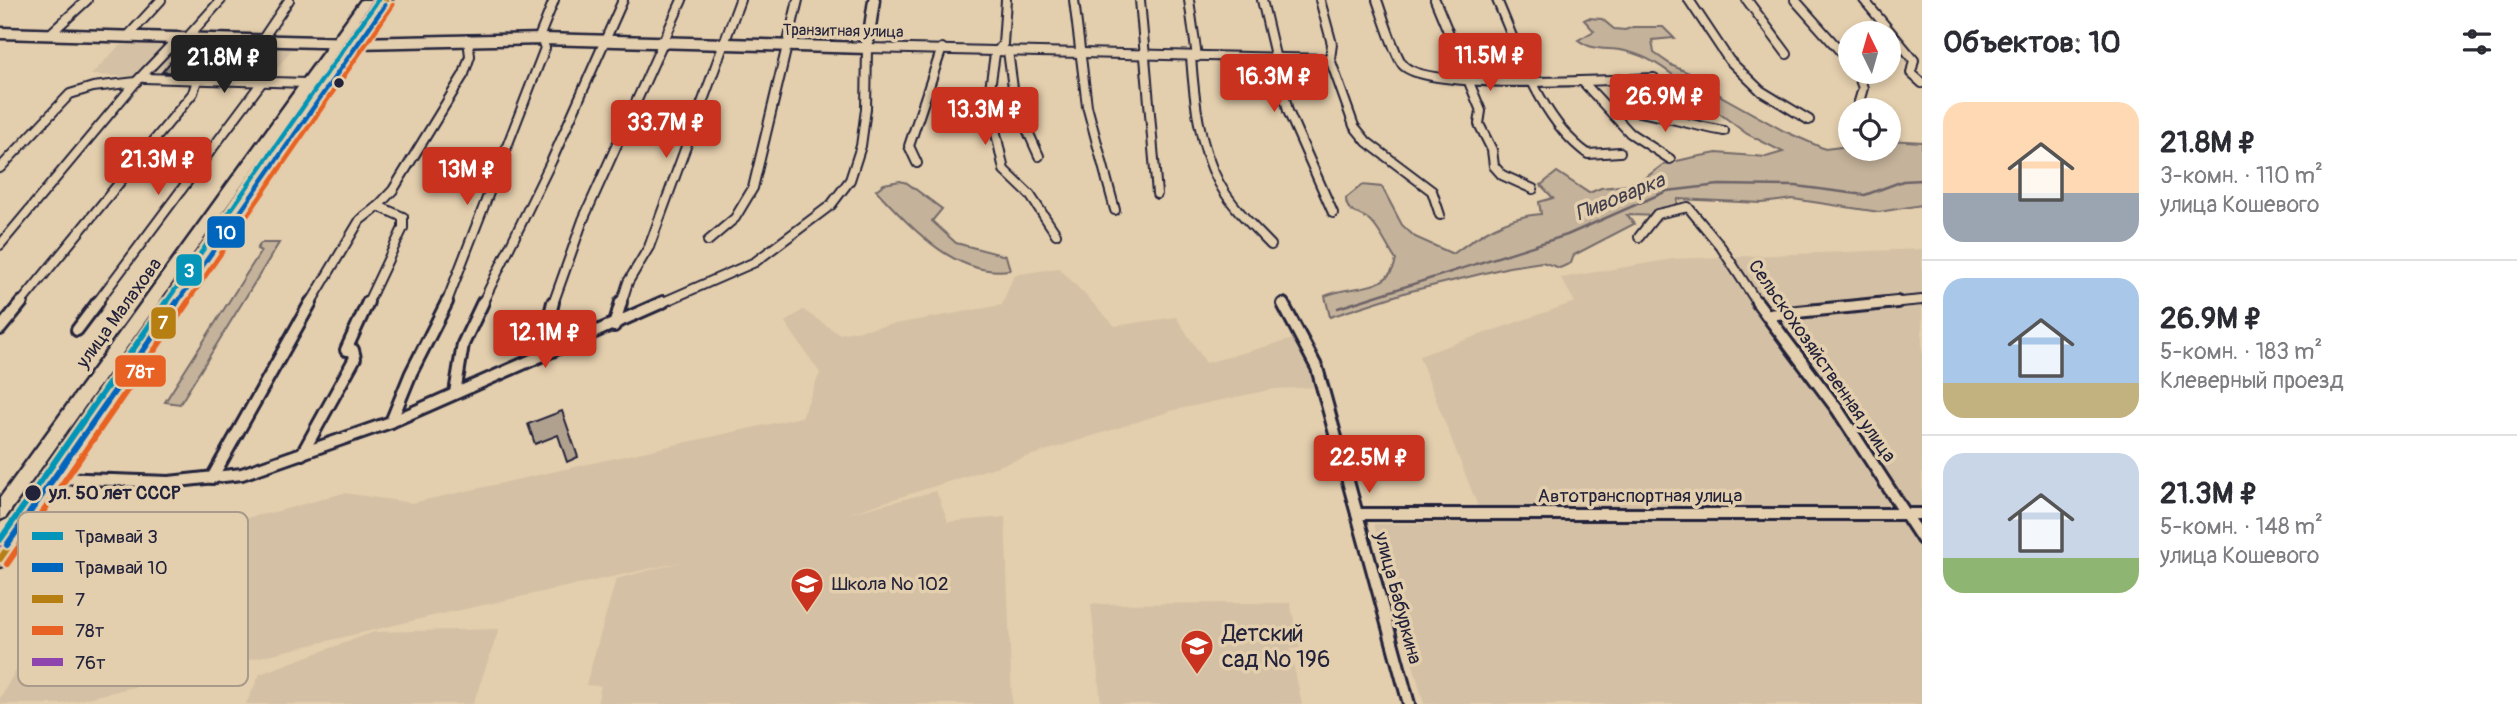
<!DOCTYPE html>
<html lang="ru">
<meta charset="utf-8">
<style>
:root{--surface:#fff;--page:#f7f7f7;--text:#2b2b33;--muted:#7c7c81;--line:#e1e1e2;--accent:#c8321e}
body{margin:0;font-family:Pangolin,sans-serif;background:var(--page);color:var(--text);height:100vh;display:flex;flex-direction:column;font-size:26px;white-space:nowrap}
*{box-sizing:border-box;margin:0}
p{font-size:23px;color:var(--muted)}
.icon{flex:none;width:38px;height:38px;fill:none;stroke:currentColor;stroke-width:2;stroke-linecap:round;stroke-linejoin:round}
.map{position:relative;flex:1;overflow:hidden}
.panel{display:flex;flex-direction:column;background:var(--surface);width:595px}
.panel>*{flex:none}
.needle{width:46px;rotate:355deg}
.buttons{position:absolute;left:1838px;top:21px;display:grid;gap:14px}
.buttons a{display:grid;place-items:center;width:63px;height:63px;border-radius:50%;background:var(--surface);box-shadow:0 4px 10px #0003;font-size:35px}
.price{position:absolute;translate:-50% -60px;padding:0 16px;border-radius:7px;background:var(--accent);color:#fff;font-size:23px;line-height:46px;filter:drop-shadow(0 2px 4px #0008)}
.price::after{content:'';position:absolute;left:50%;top:42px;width:21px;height:16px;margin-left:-10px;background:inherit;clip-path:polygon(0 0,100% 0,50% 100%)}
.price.active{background:#222;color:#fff}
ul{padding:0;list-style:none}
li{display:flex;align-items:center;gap:21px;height:175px;padding:0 21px}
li+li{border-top:2px solid var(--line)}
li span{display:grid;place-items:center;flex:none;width:196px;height:140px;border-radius:21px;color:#555}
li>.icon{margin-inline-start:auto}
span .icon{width:84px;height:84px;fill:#fffc;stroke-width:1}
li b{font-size:30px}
h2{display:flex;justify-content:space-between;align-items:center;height:84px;padding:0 21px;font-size:30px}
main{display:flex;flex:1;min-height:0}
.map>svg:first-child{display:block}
</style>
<main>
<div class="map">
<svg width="1922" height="704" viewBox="0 0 1922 704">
<rect width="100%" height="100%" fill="#e3cead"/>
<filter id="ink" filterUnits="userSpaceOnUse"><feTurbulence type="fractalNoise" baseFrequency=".0143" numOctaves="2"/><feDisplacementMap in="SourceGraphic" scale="14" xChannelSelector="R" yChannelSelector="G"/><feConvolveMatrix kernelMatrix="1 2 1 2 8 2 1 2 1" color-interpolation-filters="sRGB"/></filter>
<g filter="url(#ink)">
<g fill="#d4c0a4">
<path d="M 179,44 L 293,47 L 267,82 L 91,75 L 120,45 Z"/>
<path d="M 1922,249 L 1922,704 L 1424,704 L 1374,524 L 1484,522 L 1419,356 L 1575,302 L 1561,278 L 1673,259 Z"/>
<path d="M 1059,268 L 1115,326 L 1176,317 L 1206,363 L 1297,338 L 1318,387 L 1274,389 L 1174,410 L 847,514 L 936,491 L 948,522 L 1005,517 L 1012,704 L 597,704 L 601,686 L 586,685 L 616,579 L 685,561 L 428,617 L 62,704 L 0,704 L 0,698 L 24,656 L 55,653 L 78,638 L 127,629 L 141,593 L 83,590 L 109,547 L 279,511 L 344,493 L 412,503 L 802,417 L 820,373 L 785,322 L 803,310 L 839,334 L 1002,305 L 1014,275 Z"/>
<path d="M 1290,603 L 1300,648 L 1290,649 L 1302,704 L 1101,704 L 1091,604 Z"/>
<path d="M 499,629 L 473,704 L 246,704 L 260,674 L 374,632 Z"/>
</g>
<g fill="#c4b29a" stroke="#736a6a" stroke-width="2">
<path d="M 1588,18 L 1602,19 L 1614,29 L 1625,30 L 1633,27 L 1663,27 L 1674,38 L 1652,40 L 1654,53 L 1673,66 L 1703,79 L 1721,96 L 1784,131 L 1825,149 L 1850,146 L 1850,149 L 1888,149 L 1888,140 L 1922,142 L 1922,205 L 1879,212 L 1793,199 L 1762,203 L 1678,199 L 1677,205 L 1665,216 L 1627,215 L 1634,224 L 1574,255 L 1571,263 L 1560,268 L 1542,262 L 1509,267 L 1407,292 L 1330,317 L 1325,296 C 1350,284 1389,294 1396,260 C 1388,249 1379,227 1368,219 C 1357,212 1346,213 1346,198 L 1362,185 L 1382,187 L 1402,225 L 1415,237 L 1453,254 C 1480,234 1507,216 1541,214 L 1539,202 L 1553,198 L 1541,185 L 1557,172 L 1589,193 L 1601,188 L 1637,184 L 1664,164 L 1690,158 L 1717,153 L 1766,157 L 1783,152 L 1747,134 L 1711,107 L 1683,94 L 1683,83 C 1666,69 1648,56 1625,51 C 1607,47 1594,52 1578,40 L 1594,31 L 1584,20 Z"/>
<path d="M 900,181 L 907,183 L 942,209 L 932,221 L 956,243 L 1006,256 L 1010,270 C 955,278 909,225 876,190 L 884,184 Z"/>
<path d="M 261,243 L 279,243 L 180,404 L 165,402 L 261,251 L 257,249 Z"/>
</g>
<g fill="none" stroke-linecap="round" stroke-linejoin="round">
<path stroke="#6d6467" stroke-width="2.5" d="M 1338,308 L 1567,235 L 1667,191 L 1719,185 L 1796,186 L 1865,195 L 1903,181 L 1922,180"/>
</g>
<g fill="#b0a18f" stroke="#22223b" stroke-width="2">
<path d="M 178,53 L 267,59 L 266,61 L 273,61 L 263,74 L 162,72 Z"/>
<path d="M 562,411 L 578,457 L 567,462 L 558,435 L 535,444 L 528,424 Z"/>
</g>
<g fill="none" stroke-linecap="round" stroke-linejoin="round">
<defs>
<g id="minor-far1">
<path d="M 1006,0 L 1003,44 L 995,54 L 990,88 L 992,115 L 1004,170 L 1030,195 L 1056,234"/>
<path d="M 1074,0 L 1087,106 L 1115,210"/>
<path d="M 1140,0 L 1157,194"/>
<path d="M 1189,0 L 1197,57"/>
<path d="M 1262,0 L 1288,111 L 1333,213"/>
<path d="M 1320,0 L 1332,44 L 1330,59 L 1354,126 L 1367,142 L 1432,191 L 1440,215"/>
<path d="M 1377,0 C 1382,14 1395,56 1403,65 C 1426,91 1614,80 1654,78"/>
<path d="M 1435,0 L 1481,111 L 1479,124 L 1492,150 L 1494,166 L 1502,175 L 1533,189"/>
<path d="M 1497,0 C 1519,51 1541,121 1588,154 L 1620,152"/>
<path d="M 1689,0 L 1729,60 L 1761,91 L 1809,120"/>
<path d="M 1747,0 L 1787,54"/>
<path d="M 1795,0 L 1850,62"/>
<path d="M 1864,0 L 1914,60 L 1911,73 L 1922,83"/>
<path d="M 50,34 L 87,0"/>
<path d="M 127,37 L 161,0"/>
<path d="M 187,38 L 221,0"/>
<path d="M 262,40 L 289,0"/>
<path d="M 1008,51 L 1015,103 L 1039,156"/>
<path d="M 1191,57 C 1194,98 1199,146 1219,183 C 1232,207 1253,226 1271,245"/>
<path d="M 1857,72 L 1863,88 L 1858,105"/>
<path d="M 144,78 L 307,83"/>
<path d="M 1584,83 L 1630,133 L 1670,159"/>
<path d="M 1608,108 C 1647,110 1685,124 1724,131"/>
<path d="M 917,163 L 909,146 L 942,48"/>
<path d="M 0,168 L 70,94 L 93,87 L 136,82"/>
<path d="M 1639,237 L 1657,214 L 1688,207 L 1721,247 L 1758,304"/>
<path d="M 708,241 L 735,218 L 753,188 L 798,0"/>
<path d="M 0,245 L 136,82 L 178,38"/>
<path d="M 20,304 L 193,93 L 197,80"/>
<path d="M 96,304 L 262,82"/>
<path d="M 310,304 L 360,220 L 378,206"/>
<path d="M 367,304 L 403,228 L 403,217 L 378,206 L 393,190 L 464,74 L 470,56 L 468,39"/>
<path d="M 446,304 L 545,48 L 540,35 L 554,0"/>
<path d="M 482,304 L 552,160 L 623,0"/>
<path d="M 553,304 L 583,220 L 682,0"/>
<path d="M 621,304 L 628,282 L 649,247 L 740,0"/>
<path d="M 659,304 L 755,262 L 831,205 L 850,180 L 861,146 L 866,109 L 867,48 L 1330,59"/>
<path d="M 1879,304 L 1922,300"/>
</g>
<g id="minor">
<path d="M 1757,302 L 1837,409 L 1922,539"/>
<path d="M 1283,304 L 1317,368 L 1409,704"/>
<path d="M 1767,315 L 1897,302"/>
<path d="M 614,326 L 621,302"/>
<path d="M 0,329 L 22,302"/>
<path d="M 77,330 L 98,302"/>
<path d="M 540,356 L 553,302"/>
<path d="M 455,393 L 463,344 L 483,302"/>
<path d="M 391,422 L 411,373 L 447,302"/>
<path d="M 302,454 L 355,358 L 353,350 L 346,350 L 368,302"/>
<path d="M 57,478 L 169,482 L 242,474 L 391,422 L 663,302"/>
<path d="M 212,478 L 311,302"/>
<path d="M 1357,514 L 1922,514"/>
</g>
<path id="tertiary" d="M 0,33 L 356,43 L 542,39 L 867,48 L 874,0"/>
<g id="primary">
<path d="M 361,0 L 373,0 L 6,517 L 0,520 L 0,498 Z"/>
<path d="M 380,0 L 392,0 L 6,565 L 0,567 L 0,544 Z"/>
</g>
</defs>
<use href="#minor-far1" stroke="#22223b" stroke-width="12"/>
<use href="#minor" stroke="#22223b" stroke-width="16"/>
<use href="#tertiary" stroke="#22223b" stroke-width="15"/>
<use href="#primary" stroke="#22223b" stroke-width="5"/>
<use href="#minor-far1" stroke="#e3cead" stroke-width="8"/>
<use href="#minor" stroke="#e3cead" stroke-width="10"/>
<use href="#tertiary" stroke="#e3cead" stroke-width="10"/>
<use href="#primary" fill="#e3cead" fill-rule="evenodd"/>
<defs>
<path id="bus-1-far1" d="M 176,304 L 386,0"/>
<path id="bus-1" d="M 0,559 L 177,302"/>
<path id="bus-2-far1" d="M 186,304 L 393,5"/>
<path id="bus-2" d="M 7,564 L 188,302"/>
<path id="bus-3-far1" d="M 165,304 L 375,0"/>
<path id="bus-3" d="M 0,544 L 167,302"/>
</defs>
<use href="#bus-1-far1" stroke="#e3cead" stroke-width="9"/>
<use href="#bus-1" stroke="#e3cead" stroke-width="11"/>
<use href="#bus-2-far1" stroke="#e3cead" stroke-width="9"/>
<use href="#bus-2" stroke="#e3cead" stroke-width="11"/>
<use href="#bus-3-far1" stroke="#e3cead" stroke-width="9"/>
<use href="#bus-3" stroke="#e3cead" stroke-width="11"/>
<use href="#bus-1-far1" stroke="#b77e12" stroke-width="4.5"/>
<use href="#bus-1" stroke="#b77e12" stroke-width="6"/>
<use href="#bus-2-far1" stroke="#e86223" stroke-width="4.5"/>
<use href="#bus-2" stroke="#e86223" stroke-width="6"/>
<use href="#bus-3-far1" stroke="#8e44ad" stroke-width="4.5"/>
<use href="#bus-3" stroke="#8e44ad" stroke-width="6"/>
<defs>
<path id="tram-1-far1" d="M 165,304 L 378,0"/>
<path id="tram-1" d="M 0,540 L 166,302"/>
<path id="tram-2-far1" d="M 176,304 L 385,5"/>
<path id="tram-2" d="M 7,545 L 177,302"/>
</defs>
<use href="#tram-1-far1" stroke="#e3cead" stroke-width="9"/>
<use href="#tram-1" stroke="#e3cead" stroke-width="11"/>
<use href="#tram-2-far1" stroke="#e3cead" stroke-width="9"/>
<use href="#tram-2" stroke="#e3cead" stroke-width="11"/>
<use href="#tram-1-far1" stroke="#0595b8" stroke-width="4.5"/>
<use href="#tram-1" stroke="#0595b8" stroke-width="6"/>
<use href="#tram-2-far1" stroke="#0065bd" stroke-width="4.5"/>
<use href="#tram-2" stroke="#0065bd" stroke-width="6"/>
</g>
</g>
<defs>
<symbol id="school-pin" viewBox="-11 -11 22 30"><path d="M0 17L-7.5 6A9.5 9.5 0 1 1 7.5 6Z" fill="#c8321e" stroke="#e3cead"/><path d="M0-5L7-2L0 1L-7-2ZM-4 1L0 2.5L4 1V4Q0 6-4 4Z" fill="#fff"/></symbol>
</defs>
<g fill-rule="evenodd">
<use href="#school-pin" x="788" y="565" width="38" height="52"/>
<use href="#school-pin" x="1178" y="627" width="38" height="52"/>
</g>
<g fill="#22223b" stroke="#e3cead" stroke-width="2.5">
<circle cx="339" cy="83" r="6"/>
<circle cx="33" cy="493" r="9"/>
</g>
<g text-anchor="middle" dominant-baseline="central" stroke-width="7" stroke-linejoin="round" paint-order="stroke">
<g font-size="16" fill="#22223b" stroke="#e3cead">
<text transform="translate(843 31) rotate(1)">Транзитная улица</text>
</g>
<g font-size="19" fill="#22223b" stroke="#e3cead">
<text transform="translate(119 313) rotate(-54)">улица Малахова</text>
<text transform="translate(1822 361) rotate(55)">Сельскохозяйственная улица</text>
<text x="1640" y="496">Автотранспортная улица</text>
<text transform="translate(1398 598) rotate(75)">улица Бабуркина</text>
</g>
<g font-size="19" font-weight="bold" fill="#22223b" stroke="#e3cead" text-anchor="start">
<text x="49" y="493">ул. 50 лет СССР</text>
</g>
<g font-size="19" fill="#22223b" stroke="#e3cead" text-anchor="start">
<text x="832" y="584">Школа № 102</text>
</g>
<g font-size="21" font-style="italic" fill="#413e4e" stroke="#e3cead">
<text transform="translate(1620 197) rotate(-22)">Пивоварка</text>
</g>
<g font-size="23" fill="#22223b" stroke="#e3cead" text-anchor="start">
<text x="1222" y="633">Детский<tspan x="1222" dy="26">сад № 196</tspan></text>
</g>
</g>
<rect x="18" y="512" width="230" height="174" rx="10" fill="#e3cead" stroke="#a99a8b" stroke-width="2"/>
<rect x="32" y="532" width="31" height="8" fill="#0595b8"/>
<rect x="32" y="563" width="31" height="9" fill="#0065bd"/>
<rect x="32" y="595" width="31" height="8" fill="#b77e12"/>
<rect x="32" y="626" width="31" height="9" fill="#e86223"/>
<rect x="32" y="658" width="31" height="8" fill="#8e44ad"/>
<g font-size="19" fill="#22223b">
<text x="75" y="543">Трамвай 3</text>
<text x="75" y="574">Трамвай 10</text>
<text x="75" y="606">7</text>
<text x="75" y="637">78т</text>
<text x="75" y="669">76т</text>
</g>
<g stroke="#e3cead" stroke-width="2.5">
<rect x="206" y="215" width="40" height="34" rx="7" fill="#0065bd"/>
<rect x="175" y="253" width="28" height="34" rx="7" fill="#0595b8"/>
<rect x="150" y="306" width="27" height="34" rx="7" fill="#b77e12"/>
<rect x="114" y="354" width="53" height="34" rx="7" fill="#e86223"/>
</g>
<g font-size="19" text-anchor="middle" font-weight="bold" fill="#fff">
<text x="226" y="239">10</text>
<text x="189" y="277">3</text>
<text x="163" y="329">7</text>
<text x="140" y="378">78т</text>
</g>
</svg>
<div class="buttons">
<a><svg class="needle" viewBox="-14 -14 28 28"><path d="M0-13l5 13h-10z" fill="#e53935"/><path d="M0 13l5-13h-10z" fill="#7c7c81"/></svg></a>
<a><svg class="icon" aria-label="locate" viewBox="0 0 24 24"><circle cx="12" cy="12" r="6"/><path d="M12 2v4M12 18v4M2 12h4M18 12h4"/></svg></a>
</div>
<b class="price" style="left:1490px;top:93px">11.5M ₽</b>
<b class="price active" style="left:224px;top:95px">21.8M ₽</b>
<b class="price" style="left:1274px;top:114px">16.3M ₽</b>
<b class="price" style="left:1665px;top:134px">26.9M ₽</b>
<b class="price" style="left:985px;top:147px">13.3M ₽</b>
<b class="price" style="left:666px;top:160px">33.7M ₽</b>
<b class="price" style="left:158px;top:197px">21.3M ₽</b>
<b class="price" style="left:467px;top:207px">13M ₽</b>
<b class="price" style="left:545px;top:370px">12.1M ₽</b>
<b class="price" style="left:1369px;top:495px">22.5M ₽</b>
</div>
<section class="panel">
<h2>Объектов: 10<svg class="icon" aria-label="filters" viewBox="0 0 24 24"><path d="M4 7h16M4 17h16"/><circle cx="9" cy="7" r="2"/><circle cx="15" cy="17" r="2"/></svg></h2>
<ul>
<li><span style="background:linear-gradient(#ffd9b3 65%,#9aa5b1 0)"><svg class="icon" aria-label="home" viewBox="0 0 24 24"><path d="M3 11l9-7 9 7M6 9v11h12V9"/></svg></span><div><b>21.8M ₽</b><p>3-комн. · 110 m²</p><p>улица Кошевого</p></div></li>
<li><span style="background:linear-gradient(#a9c7e8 75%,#c2b280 0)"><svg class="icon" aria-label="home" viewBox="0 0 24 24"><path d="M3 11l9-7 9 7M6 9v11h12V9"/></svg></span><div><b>26.9M ₽</b><p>5-комн. · 183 m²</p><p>Клеверный проезд</p></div></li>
<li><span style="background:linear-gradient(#c9d6e8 75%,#8fb573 0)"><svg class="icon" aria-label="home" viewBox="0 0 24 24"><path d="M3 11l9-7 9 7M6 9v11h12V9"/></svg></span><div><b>21.3M ₽</b><p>5-комн. · 148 m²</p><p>улица Кошевого</p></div></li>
</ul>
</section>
</main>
